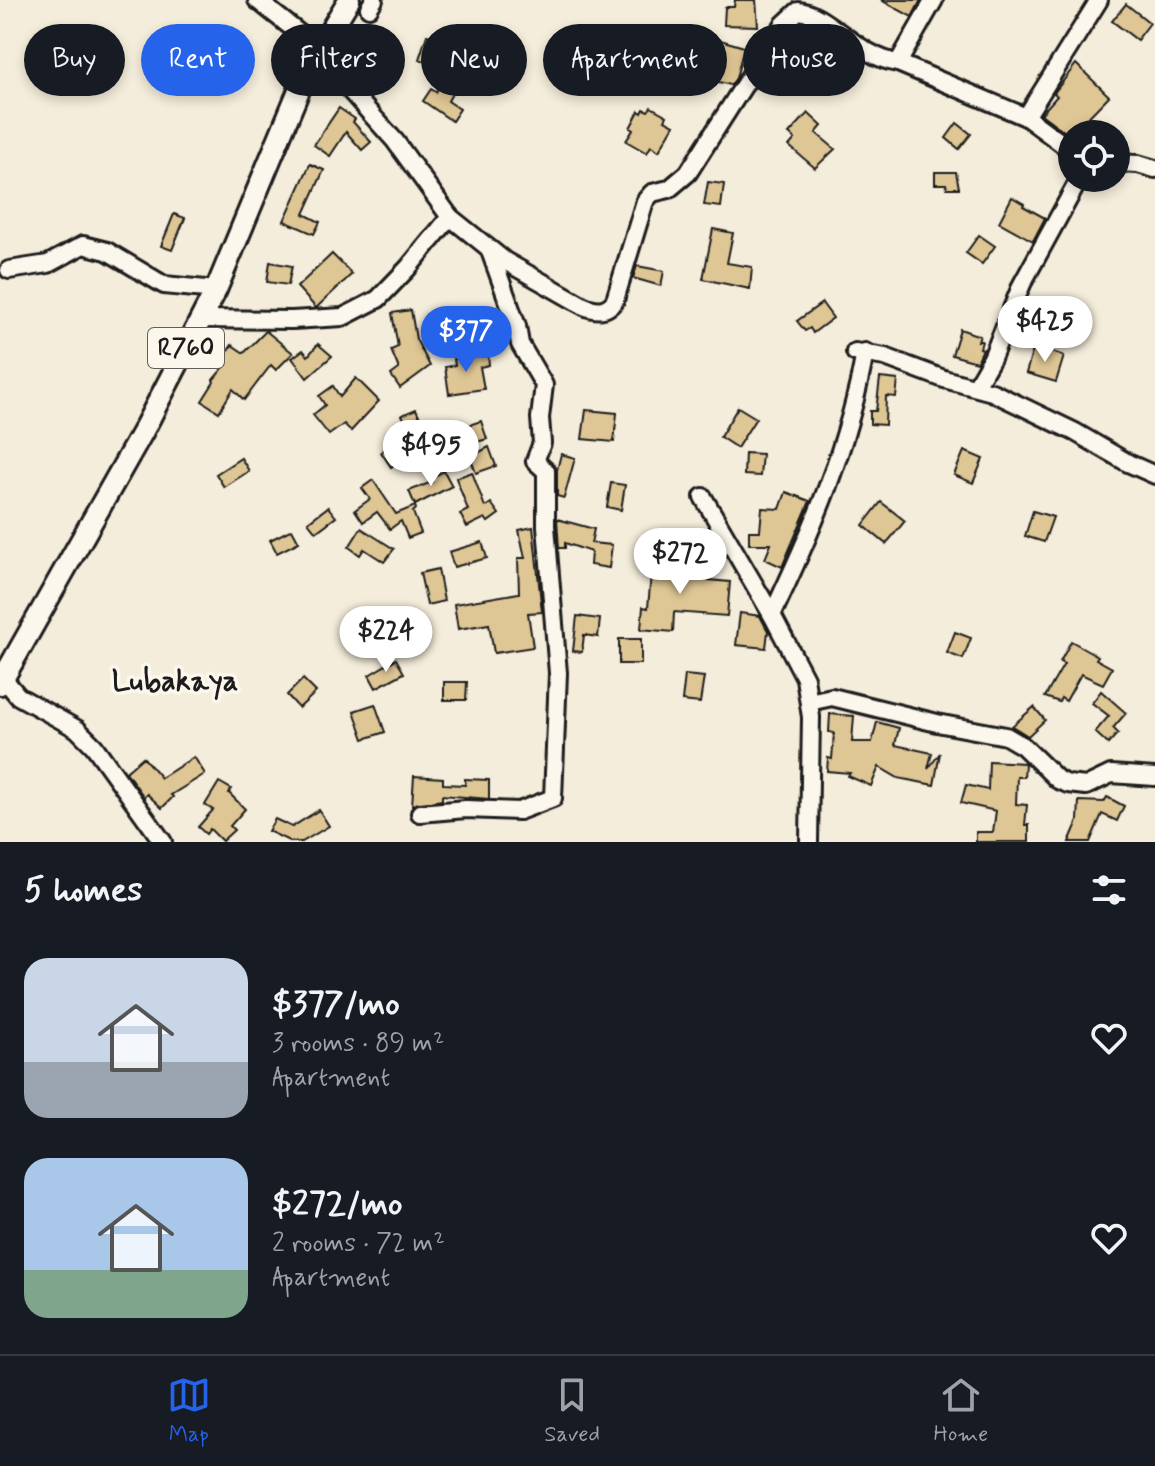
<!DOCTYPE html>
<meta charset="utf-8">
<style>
:root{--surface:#171b24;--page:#242831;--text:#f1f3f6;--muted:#9ea1a6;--line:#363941;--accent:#2563eb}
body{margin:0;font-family:Mynerve,sans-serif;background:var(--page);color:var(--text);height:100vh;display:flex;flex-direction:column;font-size:30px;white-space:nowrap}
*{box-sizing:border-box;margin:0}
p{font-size:26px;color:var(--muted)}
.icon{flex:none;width:44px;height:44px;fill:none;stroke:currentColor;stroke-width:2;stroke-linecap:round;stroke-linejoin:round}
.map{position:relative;height:842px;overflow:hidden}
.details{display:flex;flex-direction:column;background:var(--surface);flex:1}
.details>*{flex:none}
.guide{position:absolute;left:24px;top:24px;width:1108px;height:72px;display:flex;gap:16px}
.controls{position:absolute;left:1058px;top:120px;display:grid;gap:16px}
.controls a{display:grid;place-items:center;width:72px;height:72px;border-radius:50%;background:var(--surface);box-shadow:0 4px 12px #0003;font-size:40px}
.price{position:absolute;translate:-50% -68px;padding:0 18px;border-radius:28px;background:#fff;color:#222;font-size:26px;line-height:52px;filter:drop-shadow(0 2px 4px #0008)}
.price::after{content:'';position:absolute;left:50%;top:48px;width:24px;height:18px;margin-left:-12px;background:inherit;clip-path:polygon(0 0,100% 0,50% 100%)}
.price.current{background:var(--accent);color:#fff}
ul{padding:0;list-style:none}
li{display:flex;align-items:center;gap:24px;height:200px;padding:0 24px}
li span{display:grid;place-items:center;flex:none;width:224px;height:160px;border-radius:24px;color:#555}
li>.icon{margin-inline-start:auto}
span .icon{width:96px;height:96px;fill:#fffc;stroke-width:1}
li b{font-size:34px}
h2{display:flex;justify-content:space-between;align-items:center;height:96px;padding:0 24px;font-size:34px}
.chip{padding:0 28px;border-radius:36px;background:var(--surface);box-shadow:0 4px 12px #0003;font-size:28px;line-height:72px}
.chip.current{background:var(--accent);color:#fff}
.tabs{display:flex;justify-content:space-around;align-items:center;height:112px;border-top:2px solid var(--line);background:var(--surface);font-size:22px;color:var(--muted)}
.tabs a{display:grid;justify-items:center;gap:4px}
.tabs .current{color:var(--accent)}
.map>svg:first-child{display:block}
</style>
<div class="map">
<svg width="1155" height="842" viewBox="0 0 1155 842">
<rect width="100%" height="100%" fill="#f5eddb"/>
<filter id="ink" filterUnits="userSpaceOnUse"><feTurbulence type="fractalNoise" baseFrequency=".0125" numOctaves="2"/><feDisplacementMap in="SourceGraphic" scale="16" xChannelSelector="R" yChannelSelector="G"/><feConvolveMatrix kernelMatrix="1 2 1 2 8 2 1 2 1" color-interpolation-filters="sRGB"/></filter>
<g filter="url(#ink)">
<g fill="#dfc695" stroke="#1c1c1c" stroke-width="2">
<path d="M 735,0 L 756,0 L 758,26 L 724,25 L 725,7 L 734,7 Z"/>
<path d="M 881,0 L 921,0 L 912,17 Z"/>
<path d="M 1126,4 L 1150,23 L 1137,40 L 1112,21 Z"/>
<path d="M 427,35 L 451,42 L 443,67 L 419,59 Z"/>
<path d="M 717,39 L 744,47 L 736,78 L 731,85 L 706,79 Z"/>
<path d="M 367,56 L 388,73 L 380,84 L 358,67 Z"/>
<path d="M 1076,64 L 1109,96 L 1072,134 L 1072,137 L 1041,114 L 1057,96 L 1054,93 Z"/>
<path d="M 443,79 L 456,86 L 448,101 L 460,109 L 452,121 L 423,101 L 431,89 L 436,92 Z"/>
<path d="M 651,107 L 667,116 L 665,120 L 674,125 L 659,151 L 651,146 L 647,153 L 626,141 L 633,130 L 630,128 L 639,111 L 642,113 L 644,109 L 648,111 Z"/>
<path d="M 339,108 L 355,119 L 353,122 L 371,142 L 362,150 L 346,132 L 330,156 L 314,145 Z"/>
<path d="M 808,113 L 822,126 L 816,133 L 835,149 L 815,168 L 789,146 L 795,139 L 789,134 Z"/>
<path d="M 957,123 L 971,134 L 959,149 L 946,138 Z"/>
<path d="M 310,164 L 324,170 L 304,214 L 320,222 L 314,234 L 284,221 Z"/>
<path d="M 935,172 L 956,172 L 959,188 L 947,188 L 946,184 L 935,184 Z"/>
<path d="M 708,182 L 724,184 L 721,207 L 704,205 Z"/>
<path d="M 1012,197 L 1024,204 L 1023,206 L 1045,218 L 1033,241 L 999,222 Z"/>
<path d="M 174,214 L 185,218 L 172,250 L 161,246 Z"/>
<path d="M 713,229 L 733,233 L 727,263 L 752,267 L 750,289 L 703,279 Z"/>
<path d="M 979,235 L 995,246 L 982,264 L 966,253 Z"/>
<path d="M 332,254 L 352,274 L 316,308 L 297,287 Z"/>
<path d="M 270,262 L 292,266 L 288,285 L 267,282 Z"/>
<path d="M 637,266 L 664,271 L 661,286 L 633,278 Z"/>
<path d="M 822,303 L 833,318 L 813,333 L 810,328 L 805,331 L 797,321 Z"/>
<path d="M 411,310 L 416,339 L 430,366 L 400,388 L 391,375 L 399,369 L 391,350 L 398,347 L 392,313 Z"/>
<path d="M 960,329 L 980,336 L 978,341 L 982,341 L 980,348 L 983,349 L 977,362 L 952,355 Z"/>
<path d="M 266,331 L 293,353 L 276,370 L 271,365 L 244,400 L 233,389 L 219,412 L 202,401 L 214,382 L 213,380 L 224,367 L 219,364 L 232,345 L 244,353 Z"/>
<path d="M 318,344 L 332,356 L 307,378 L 292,358 L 303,350 L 308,356 Z"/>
<path d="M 1034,346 L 1064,356 L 1056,382 L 1026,373 Z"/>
<path d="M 488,354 L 489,365 L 480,367 L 484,389 L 449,394 L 445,367 L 455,365 L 454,359 Z"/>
<path d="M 356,378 L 379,401 L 351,431 L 344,424 L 329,435 L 313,415 L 325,405 L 319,396 L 333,386 L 340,397 Z"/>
<path d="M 880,378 L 898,380 L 896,397 L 886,396 L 885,425 L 870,424 L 870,411 L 876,411 Z"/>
<path d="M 738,407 L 756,418 L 737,448 L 720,437 Z"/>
<path d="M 416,409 L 426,431 L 413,437 L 402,415 Z"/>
<path d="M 586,410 L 617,413 L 614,442 L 582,439 Z"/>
<path d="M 481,421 L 487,439 L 433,455 L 427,434 L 456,425 L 457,429 Z"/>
<path d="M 399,439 L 409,454 L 391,467 L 381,452 Z"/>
<path d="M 489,447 L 496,466 L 476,473 L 470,457 Z"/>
<path d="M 964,451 L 983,459 L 973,483 L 954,475 Z"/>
<path d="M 745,453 L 762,454 L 760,476 L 744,475 Z"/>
<path d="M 561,454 L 575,458 L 564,498 L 557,496 L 557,470 Z"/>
<path d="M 241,458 L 249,471 L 224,487 L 216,474 Z"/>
<path d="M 444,471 L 452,486 L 415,505 L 409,491 L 432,482 L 430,478 Z"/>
<path d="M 472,472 L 485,507 L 491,503 L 499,514 L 488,522 L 485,518 L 467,527 L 460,514 L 468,510 L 456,478 Z"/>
<path d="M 373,480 L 396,514 L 415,506 L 416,509 L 413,512 L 421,533 L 408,538 L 401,521 L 390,529 L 377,512 L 363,522 L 355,510 L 370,499 L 362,488 Z"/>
<path d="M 611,483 L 625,485 L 621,510 L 607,507 Z"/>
<path d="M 786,492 L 810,501 L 782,567 L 765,559 L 771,544 L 749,544 L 749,531 L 760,531 L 762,508 L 780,509 Z"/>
<path d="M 881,502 L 905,521 L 886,544 L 863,525 Z"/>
<path d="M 328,507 L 336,517 L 316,532 L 308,522 Z"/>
<path d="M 1033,511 L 1053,517 L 1044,542 L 1025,536 Z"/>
<path d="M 557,519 L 594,529 L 591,543 L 612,545 L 609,568 L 590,565 L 591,552 L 565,543 L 565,548 L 559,548 Z"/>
<path d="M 533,527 L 542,612 L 528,613 L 533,647 L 494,653 L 489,624 L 458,629 L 454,604 L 519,593 L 518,558 L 525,558 L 519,530 Z"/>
<path d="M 361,528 L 394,549 L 384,562 L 364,549 L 360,555 L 349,547 Z"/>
<path d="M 292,529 L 299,542 L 277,553 L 270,540 Z"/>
<path d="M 482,542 L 487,558 L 454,567 L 449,552 Z"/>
<path d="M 657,544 L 671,547 L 664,576 L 730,582 L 727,616 L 674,612 L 673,632 L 641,629 L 643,607 L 648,608 L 651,574 Z"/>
<path d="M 438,569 L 444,601 L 427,605 L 420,573 Z"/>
<path d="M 740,613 L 760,616 L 768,631 L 766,648 L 736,645 Z"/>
<path d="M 577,616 L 600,619 L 598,637 L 584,635 L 582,652 L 573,651 Z"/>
<path d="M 955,632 L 971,638 L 963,659 L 947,653 Z"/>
<rect x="619" y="639" width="22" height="25"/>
<path d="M 1071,641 L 1098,656 L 1096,659 L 1112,668 L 1103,684 L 1081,674 L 1066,701 L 1061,698 L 1059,702 L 1045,697 L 1064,664 L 1060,662 Z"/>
<path d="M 396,659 L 404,673 L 376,688 L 369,675 Z"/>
<path d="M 685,675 L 704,677 L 700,703 L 682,701 Z"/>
<path d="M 303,679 L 316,692 L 299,708 L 287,695 Z"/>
<path d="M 444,682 L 467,682 L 466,700 L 444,700 Z"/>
<path d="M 1101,691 L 1126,713 L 1113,728 L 1118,733 L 1108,744 L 1095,732 L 1109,716 L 1092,703 Z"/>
<path d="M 375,704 L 385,732 L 364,739 L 354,711 Z"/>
<path d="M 1034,707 L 1045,720 L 1028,736 L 1012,726 Z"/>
<path d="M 830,714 L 854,716 L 852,742 L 872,742 L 877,722 L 899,728 L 895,745 L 932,753 L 928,769 L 940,753 L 934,785 L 898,778 L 879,767 L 871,786 L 848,776 L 850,773 L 827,771 L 828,758 L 832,759 L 834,733 L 829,732 Z"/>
<path d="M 143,757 L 161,778 L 194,757 L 205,774 L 171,795 L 173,797 L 162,808 L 147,794 L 144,797 L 126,772 Z"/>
<path d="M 989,761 L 1025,763 L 1024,777 L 1017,777 L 1016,804 L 1027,805 L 1025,825 L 1029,825 L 1029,842 L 976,842 L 976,832 L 993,832 L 996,811 L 961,803 L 966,785 L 988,790 Z"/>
<path d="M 414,776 L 443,778 L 443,784 L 465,785 L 465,779 L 489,780 L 489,799 L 442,795 L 442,800 L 412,805 Z"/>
<path d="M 219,782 L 231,789 L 229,793 L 245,809 L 230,826 L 234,830 L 222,841 L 210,829 L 206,834 L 198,827 L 213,810 L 205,805 Z"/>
<path d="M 1107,797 L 1124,806 L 1117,821 L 1102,814 L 1090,842 L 1069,842 L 1078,821 L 1079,801 L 1104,802 Z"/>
<path d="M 319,810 L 329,826 L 302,842 L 291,842 L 268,831 L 275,819 L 292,827 Z"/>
</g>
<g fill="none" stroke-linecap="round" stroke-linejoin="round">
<defs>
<g id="minor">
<path d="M 257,0 L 319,49"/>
<path d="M 369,8 L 374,0"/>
<path d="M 898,63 L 934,0"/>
<path d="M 309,66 L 332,74 L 345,85 L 395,141 L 450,217 L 505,261 L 584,306 C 596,311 607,312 615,300 L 645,201 L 652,193 L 669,189 L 688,173 L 769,46 L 784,24 L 798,11 C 825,12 858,57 898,63 L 1026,117 L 1072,151"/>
<path d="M 325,70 L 348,31"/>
<path d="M 1026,117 L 1099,0"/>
<path d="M 1116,163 L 1138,164 L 1155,169"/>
<path d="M 9,270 L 48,264 L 83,245 L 107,251 L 164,285 L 216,290"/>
<path d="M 201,319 L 292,320 L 343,317 L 378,299 L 408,268 L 450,217"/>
<path d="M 855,352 L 885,357 L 944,379 L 992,392 L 1075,432 L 1128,463 L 1155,475"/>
<path d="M 976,386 L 992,358 L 1022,284 L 1080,178"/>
<path d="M 703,497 L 772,615 L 805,678 L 811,717 L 809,842"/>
<path d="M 772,615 C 812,531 849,445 865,352"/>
<path d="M 4,679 L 18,696 L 77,729 L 94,746 L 163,842"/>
<path d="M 809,702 L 832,697 L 937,723 L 1006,736 L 1023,746 L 1058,780 L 1068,784 L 1086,786 L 1111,774 L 1155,777"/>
<path d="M 420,813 L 466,809 L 519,811 L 553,798 L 558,673 L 546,526 L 546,471 L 535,461 L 542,443 L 540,418 L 544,385 L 520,344 L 517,326 L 490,251"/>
</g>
<path id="major" d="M 0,684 L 143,431 L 216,290 L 309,66 L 349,0"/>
</defs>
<use href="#minor" stroke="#1c1c1c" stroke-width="22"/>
<use href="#major" stroke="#1c1c1c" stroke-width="26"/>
<use href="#minor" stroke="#fbf7ec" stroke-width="16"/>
<use href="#major" stroke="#fbf7ec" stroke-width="20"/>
</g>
</g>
<g text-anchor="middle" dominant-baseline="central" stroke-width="7" stroke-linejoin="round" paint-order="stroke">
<rect fill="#fbf7ec" stroke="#5f5e5a" stroke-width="2" x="148" y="328" width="76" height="40" rx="6"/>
<g font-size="24" font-weight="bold" fill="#1c1c1c">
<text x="186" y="348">R760</text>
</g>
<g font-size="30" font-weight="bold" fill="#1c1c1c" stroke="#fbf7ec">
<text x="175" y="681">Lubakaya</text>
</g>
</g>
</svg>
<div class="controls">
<a><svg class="icon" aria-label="locate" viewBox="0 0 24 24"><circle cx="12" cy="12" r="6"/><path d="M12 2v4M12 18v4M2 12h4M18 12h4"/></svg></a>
</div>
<b class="price" style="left:1045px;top:364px">$425</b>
<b class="price current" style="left:466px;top:374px">$377</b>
<b class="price" style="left:431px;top:488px">$495</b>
<b class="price" style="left:680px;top:596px">$272</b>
<b class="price" style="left:386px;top:674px">$224</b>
<div class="guide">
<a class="chip">Buy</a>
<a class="chip current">Rent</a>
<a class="chip">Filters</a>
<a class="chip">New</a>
<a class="chip">Apartment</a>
<a class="chip">House</a>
</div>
</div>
<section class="details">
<h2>5 homes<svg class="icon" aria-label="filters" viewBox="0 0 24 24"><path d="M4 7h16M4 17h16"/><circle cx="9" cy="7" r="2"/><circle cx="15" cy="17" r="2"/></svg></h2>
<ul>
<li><span style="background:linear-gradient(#c9d6e8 65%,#9aa5b1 0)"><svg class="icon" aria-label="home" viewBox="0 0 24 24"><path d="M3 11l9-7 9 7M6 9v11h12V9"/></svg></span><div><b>$377/mo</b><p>3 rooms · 89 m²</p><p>Apartment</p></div><svg class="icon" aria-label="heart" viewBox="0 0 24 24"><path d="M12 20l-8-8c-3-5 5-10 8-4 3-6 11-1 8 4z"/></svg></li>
<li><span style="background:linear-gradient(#a9c7e8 70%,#7fa58c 0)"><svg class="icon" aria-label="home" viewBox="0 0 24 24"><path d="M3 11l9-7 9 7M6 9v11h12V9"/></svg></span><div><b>$272/mo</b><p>2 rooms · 72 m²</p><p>Apartment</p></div><svg class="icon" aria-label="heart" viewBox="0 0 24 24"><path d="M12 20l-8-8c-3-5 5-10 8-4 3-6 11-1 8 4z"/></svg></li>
</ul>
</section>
<nav class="tabs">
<a class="current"><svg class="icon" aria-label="map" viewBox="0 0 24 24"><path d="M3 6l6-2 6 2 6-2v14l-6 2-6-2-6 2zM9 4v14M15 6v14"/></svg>Map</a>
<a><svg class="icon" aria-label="saved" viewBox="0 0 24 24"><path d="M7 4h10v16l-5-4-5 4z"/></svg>Saved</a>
<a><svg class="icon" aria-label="home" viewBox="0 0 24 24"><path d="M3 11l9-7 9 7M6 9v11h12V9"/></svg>Home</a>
</nav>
